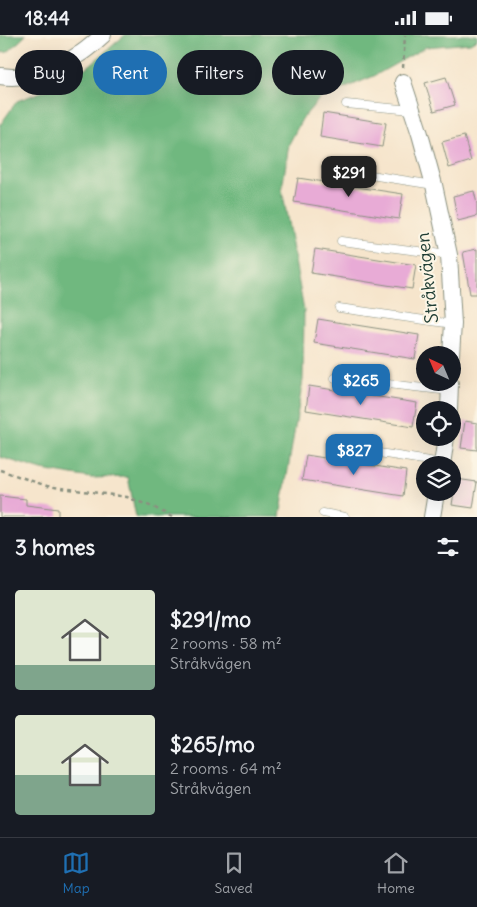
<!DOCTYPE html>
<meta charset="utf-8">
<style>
:root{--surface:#171b24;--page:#242831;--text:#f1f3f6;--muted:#9ea1a6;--line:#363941;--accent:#1f6fb2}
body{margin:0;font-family:Delius,sans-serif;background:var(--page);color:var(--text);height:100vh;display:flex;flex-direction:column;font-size:19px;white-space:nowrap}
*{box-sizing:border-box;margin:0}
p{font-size:16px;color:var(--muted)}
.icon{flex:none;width:28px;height:28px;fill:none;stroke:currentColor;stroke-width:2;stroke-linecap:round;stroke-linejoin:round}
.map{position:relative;height:482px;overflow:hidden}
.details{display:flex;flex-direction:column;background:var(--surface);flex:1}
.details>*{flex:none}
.top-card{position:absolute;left:15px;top:15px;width:448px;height:45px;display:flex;gap:10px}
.needle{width:32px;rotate:316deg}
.tools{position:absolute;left:416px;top:311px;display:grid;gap:10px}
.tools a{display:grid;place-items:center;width:45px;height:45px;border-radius:50%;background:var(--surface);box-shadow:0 5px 20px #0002;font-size:25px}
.price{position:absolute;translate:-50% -42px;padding:0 11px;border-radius:10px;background:var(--accent);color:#fff;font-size:16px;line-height:32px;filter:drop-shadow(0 1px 2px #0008)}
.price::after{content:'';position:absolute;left:50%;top:30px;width:15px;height:11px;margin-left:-8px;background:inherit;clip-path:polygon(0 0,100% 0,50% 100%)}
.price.on{background:#222;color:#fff}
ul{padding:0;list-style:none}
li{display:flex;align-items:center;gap:15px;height:125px;padding:0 15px}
li span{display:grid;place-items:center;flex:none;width:140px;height:100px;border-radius:5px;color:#555}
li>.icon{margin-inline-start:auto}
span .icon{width:60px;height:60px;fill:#fffc;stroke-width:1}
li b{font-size:21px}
h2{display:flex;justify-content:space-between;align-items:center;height:60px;padding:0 15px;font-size:21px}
.tag{padding:0 18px;border-radius:22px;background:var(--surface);box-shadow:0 5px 20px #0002;font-size:18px;line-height:45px}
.tag.on{background:var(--accent);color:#fff}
.status{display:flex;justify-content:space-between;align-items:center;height:35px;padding:0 25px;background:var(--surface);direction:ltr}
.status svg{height:14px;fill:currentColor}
.tab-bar{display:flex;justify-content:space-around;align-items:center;height:70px;border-top:1px solid var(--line);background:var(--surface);font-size:14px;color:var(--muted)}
.tab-bar a{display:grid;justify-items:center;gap:2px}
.tab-bar .on{color:var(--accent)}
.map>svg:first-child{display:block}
</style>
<div class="status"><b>18:44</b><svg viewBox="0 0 49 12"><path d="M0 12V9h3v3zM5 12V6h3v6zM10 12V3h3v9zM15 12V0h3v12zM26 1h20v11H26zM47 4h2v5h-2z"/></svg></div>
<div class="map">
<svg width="477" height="482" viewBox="0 0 477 482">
<rect width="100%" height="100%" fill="#fcf5e5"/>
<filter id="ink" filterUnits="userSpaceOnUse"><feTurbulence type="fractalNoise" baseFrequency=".02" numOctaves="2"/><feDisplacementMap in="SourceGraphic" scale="10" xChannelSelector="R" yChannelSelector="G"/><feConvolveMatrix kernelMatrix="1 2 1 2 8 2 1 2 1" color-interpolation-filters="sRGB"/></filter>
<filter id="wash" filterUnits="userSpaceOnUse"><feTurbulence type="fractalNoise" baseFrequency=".0096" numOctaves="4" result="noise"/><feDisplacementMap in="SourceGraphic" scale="20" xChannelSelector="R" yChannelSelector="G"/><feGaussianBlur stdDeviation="1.12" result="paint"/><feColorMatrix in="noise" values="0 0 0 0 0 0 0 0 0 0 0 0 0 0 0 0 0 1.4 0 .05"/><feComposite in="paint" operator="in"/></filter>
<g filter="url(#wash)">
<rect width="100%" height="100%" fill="#f6e5cc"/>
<g fill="#6fb87f" stroke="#477a5a">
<path d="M 0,0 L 26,0 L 8,17 L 0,18 Z"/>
<path d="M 125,0 L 477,0 L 477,4 L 470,8 L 426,12 L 374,41 L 319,64 L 302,84 L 289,109 L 282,154 L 304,276 L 303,345 L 280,482 L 136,482 L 128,442 L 91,443 L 42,435 L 0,422 L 0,90 L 17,66 L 52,53 L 90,30 Z"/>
</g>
<g id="blocks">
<g fill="#e8abd6">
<path d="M 446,42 L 455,70 L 434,76 L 425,48 Z"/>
<path d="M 323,78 L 386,88 L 382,112 L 320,102 Z"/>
<path d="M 464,101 L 471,126 L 449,133 L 442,107 Z"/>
<path d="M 298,143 L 403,159 L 399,184 L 294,167 Z"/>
<path d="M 474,156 L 477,169 L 477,181 L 458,186 L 453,161 Z"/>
<path d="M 315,214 L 416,230 L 412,254 L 311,238 Z"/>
<path d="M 477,214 L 477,259 L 470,259 L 463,217 Z"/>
<path d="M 318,284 L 419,300 L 415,324 L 314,308 Z"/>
<path d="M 309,351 L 417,368 L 413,392 L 306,375 Z"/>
<path d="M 465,386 L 477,388 L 477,415 L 461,413 Z"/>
<path d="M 306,420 L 406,436 L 403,461 L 302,445 Z"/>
<path d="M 456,444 L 477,447 L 473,473 L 452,470 Z"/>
<path d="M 0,461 L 26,464 L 26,470 L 58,474 L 58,482 L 0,482 Z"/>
</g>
</g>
</g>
<g filter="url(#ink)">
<use href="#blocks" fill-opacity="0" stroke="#8a9180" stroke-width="1"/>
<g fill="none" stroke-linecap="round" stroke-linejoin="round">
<defs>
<g id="service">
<path d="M 346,69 L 412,75"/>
<path d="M 326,133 L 434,150"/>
<path d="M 341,206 L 449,220"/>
<path d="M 339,273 L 453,289"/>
<path d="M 335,343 L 450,356"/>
<path d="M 335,411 L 442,428"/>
<path d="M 323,478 L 345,482"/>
</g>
<g id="minor">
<path d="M 0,41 C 26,45 57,35 78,20 C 87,15 95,7 103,0"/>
<path d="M 403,47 L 420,99 L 434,150 L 449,220 L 453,289 L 451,320"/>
<path d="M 449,375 L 450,348"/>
<path d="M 442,430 L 446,402"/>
<path d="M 432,482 L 436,458"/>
</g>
</defs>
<use href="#service" stroke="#8a9180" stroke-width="9"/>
<use href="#minor" stroke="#8a9180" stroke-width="18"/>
<g stroke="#8a9180" stroke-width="2.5" stroke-dasharray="4 4" stroke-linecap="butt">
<path d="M 403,33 L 405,0"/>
<path d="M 0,435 L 47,451 L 127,462 L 155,473 L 172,482"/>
</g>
<use href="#service" stroke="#fff" stroke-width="8"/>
<use href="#minor" stroke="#fff" stroke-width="16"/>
</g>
</g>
<g text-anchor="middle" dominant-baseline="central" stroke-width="4" stroke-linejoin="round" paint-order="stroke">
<g font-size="18" fill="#1f3d34" stroke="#fcf5e5">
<text transform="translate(427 243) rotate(-96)">Stråkvägen</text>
</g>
</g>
</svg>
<div class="tools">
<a><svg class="needle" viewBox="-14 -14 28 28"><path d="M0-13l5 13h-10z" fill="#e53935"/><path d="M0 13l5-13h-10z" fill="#9ea1a6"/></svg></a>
<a><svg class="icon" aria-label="locate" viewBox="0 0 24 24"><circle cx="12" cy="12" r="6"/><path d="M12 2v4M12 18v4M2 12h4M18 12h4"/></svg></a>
<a><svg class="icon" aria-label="layers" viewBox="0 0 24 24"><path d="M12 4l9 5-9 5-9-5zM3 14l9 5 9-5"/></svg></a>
</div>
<b class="price on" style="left:349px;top:163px">$291</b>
<b class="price" style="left:361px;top:371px">$265</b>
<b class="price" style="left:354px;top:441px">$827</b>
<div class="top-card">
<a class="tag">Buy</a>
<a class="tag on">Rent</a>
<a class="tag">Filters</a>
<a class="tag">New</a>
</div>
</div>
<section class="details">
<h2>3 homes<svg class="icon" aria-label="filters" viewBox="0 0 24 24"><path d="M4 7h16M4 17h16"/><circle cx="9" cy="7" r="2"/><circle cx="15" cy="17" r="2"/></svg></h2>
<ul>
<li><span style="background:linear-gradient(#dfe7d0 75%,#7fa58c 0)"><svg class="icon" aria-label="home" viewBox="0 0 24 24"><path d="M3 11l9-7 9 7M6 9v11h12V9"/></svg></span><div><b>$291/mo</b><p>2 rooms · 58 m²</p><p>Stråkvägen</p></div></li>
<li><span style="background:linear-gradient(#dfe7d0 60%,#7fa58c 0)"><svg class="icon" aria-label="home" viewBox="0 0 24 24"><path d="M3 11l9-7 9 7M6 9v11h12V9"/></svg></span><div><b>$265/mo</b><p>2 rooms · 64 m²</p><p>Stråkvägen</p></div></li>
</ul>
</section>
<nav class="tab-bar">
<a class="on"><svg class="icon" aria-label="map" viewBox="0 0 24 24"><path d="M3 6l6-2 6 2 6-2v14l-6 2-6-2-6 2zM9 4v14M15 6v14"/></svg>Map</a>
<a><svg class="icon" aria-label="saved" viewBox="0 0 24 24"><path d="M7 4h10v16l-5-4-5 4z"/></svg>Saved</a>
<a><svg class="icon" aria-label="home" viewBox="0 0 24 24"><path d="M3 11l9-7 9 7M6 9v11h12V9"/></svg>Home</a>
</nav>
